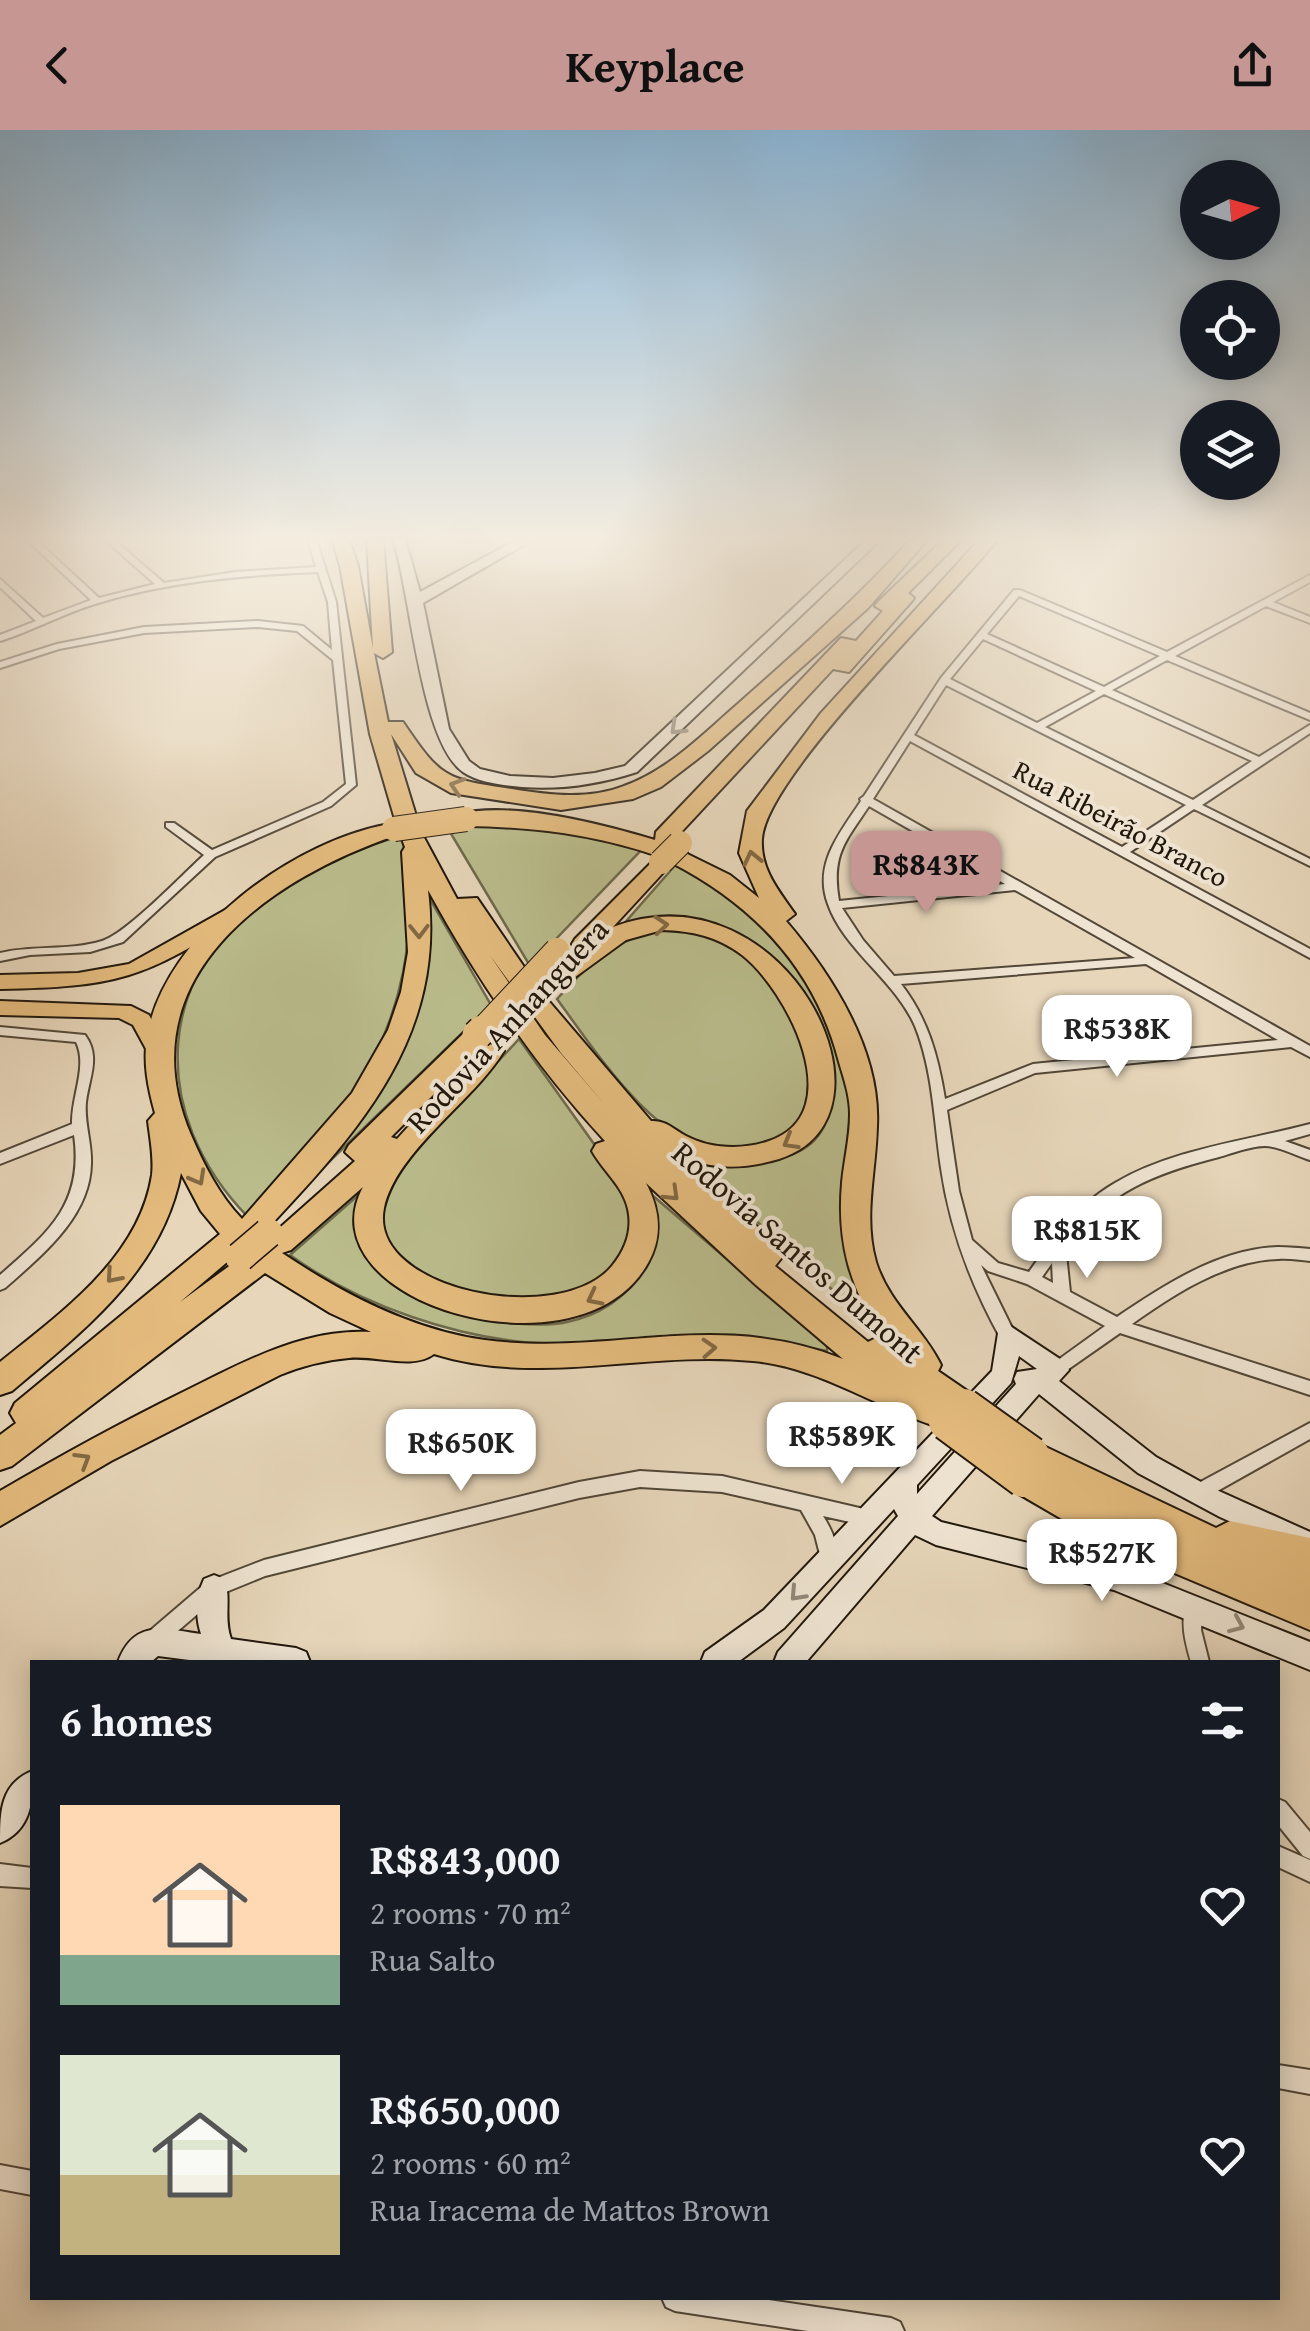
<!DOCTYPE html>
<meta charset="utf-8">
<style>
:root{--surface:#171b24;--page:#20242c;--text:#f1f3f6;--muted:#9ea1a6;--accent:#c59692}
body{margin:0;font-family:"Gentium Book Plus",serif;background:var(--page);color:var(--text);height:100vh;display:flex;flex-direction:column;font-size:38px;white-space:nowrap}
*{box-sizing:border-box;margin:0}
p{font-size:32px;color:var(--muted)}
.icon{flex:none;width:55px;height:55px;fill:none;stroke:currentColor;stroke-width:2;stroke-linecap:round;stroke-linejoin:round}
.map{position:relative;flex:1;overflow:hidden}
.drawer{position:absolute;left:30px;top:1530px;width:1250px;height:640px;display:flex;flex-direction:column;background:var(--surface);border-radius:0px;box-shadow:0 5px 25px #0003}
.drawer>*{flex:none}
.needle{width:65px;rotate:85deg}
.tools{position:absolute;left:1180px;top:30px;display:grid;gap:20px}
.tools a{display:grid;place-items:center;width:100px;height:100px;border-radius:50%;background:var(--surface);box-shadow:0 5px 25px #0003;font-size:50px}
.price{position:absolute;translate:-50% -85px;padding:0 22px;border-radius:20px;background:#fff;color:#222;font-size:32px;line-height:65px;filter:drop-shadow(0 2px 5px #0008)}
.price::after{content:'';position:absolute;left:50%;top:60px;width:30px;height:22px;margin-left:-15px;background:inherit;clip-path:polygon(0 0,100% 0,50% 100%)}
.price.current{background:var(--accent);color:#111}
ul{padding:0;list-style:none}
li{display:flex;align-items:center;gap:30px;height:250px;padding:0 30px}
li span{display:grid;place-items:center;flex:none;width:280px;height:200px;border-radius:0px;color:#555}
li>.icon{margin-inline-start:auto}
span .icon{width:120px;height:120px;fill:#fffc;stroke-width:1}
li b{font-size:42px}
h2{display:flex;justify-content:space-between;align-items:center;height:120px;padding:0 30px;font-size:42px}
header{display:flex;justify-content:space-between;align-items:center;height:130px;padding:0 30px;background:var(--accent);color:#111;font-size:45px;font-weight:600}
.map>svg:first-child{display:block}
</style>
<header><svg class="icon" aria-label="back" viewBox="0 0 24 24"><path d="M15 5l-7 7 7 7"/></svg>Keyplace<svg class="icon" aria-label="share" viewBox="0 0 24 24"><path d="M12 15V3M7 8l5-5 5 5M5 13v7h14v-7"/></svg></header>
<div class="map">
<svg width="1310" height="2201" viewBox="0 0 1310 2201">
<rect width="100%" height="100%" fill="#e7d6ba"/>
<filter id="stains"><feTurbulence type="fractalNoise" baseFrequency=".002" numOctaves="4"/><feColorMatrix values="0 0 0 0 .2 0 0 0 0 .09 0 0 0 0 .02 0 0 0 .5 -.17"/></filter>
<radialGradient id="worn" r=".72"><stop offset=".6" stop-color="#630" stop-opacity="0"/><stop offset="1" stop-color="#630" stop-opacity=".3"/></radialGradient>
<g fill="#babc8c" stroke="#6d6a4c" stroke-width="2.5">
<path d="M 496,692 L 646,715 L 530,836 L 447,697 Z"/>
<path d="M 402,705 C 421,799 403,890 349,971 C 321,1012 282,1050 249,1088 C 146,984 152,834 283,756 C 320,733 361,718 402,705 Z"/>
<path d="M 679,731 L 734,765 L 804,840 L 850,948 L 854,1004 L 885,1204 L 880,1203 L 687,1028 C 744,1035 837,1043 829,958 L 768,825 C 725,784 675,789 621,797 Z"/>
<path d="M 431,771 L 491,875 L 301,1059 L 371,969 Z"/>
<path d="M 681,798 L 742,817 L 798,891 L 816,971 L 780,1013 C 763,1016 743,1022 726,1022 C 658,1020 594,919 557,869 C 596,826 621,803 681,798 Z"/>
<path d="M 519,909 L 604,1028 L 638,1087 L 608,1156 L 503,1177 L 396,1134 C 391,1119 378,1098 378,1083 C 378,1052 494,937 519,909 Z"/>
<path d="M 371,1054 C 368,1072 359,1098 363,1115 C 378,1178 515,1203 567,1192 C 597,1186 627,1168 642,1141 C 653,1122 648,1088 652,1065 L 827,1215 L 827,1221 C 735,1202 640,1219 546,1214 C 457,1209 361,1176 290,1125 Z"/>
</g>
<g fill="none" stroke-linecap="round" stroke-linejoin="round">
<defs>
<g id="street">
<path d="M 26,409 L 35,409 L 99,468 L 155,454 L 104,409 L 113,409 L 164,453 L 235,442 L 316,437 L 308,409 L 316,409 L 336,472 L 356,655 L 331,676 L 215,727 L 123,812 L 90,822 L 30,825 L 0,831 L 0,823 C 33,815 69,821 102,811 C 126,804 182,745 204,725 L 166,697 L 166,693 L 174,693 L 212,720 L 323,672 L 346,654 L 333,530 L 297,501 L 258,497 L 144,503 L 59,519 L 0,538 L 0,532 L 57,514 L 144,497 L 258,491 L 303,496 L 332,520 L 328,472 L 318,442 C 243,445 166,452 95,474 C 62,484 32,501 0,511 L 0,505 L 36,491 L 0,457 L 0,449 L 43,488 L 91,470 Z"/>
<path d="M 1310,445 L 1310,452 L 1273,472 L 1310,487 L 1310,493 L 1266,476 L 1175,526 L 1310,583 L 1310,590 L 1167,530 L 1112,560 L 1259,627 L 1310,595 L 1310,603 L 1202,675 L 1310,729 L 1310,736 L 1194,679 L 1130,722 L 1310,819 L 1310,828 L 910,611 L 873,669 L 1310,916 L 1310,927 L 1291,917 L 1035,943 L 947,980 L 959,1061 L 972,1110 L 998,1133 L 1029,1142 L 1050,1112 L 1052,1105 L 1056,1103 C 1074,1085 1092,1066 1115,1053 C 1173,1019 1246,1011 1310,994 L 1310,1004 L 1285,1011 L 1310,1020 L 1310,1030 C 1297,1026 1279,1016 1265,1016 C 1251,1016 1233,1023 1219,1027 C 1152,1044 1112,1061 1065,1114 L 1070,1162 L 1117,1187 C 1164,1155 1219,1119 1278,1117 C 1288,1117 1299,1118 1310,1119 L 1310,1131 C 1299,1130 1288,1128 1278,1129 C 1225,1131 1174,1164 1132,1194 L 1310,1251 L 1310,1265 L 1120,1203 L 1057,1247 L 1051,1245 L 1049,1240 L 1051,1235 L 1105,1196 L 1027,1154 L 988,1141 L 981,1135 L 1015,1204 L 1013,1209 L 1007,1211 L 1001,1209 C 971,1155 950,1100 941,1038 C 934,991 933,940 915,896 C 895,850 844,820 828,774 C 813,734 840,703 861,671 L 860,669 L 864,666 L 941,548 L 1014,460 L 1020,460 L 1167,522 ZM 1019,466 L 1160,526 L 1104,557 L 987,504 ZM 983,509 L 1096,561 L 1037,593 L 950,549 ZM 946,555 L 1186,675 L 1122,717 L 914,605 ZM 1104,564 L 1252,631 L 1193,670 L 1045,597 ZM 869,676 L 1005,754 L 839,771 C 831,725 845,712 869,676 ZM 1015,760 L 1135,828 L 894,846 L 863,810 L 842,778 ZM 1146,834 L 1278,910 L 1033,934 L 945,969 C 938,926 928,889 901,854 ZM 1052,1133 L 1053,1153 L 1042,1147 Z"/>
<path d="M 0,897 L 85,905 C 101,927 89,947 86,972 C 84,993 92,1013 91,1034 C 90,1087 42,1125 5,1158 L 0,1160 L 0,1145 C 48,1103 84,1074 74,1005 L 0,1034 L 0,1023 L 72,994 C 71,967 88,936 76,912 L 0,905 Z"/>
<path d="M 1310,1293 L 1310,1309 L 1205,1368 L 1199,1370 L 1193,1368 L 1190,1362 L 1193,1356 Z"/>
<path d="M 640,1341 L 722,1346 L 868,1380 L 874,1382 L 877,1388 L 874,1394 L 868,1396 L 823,1386 C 832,1400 841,1419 835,1436 L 829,1438 L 823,1436 L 815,1405 L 801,1380 L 722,1362 L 640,1357 L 579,1368 L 265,1446 L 221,1464 L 159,1517 L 152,1520 L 145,1517 L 143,1511 L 145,1505 L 207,1452 L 264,1430 L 579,1352 Z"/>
<path d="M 1194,1467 L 1201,1470 L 1203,1476 L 1201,1500 L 1209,1532 L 1191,1532 C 1185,1511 1180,1492 1187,1470 Z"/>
<path d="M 1278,1669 L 1285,1672 L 1310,1702 L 1310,1729 L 1303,1726 L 1278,1695 Z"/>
<path d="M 1278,1716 L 1310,1730 L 1310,1752 L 1278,1737 Z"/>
<path d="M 0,1734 L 32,1738 L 32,1758 L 0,1756 Z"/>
<path d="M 1278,1935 L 1310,1940 L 1310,1964 L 1278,1958 Z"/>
<path d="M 0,2035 L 32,2041 L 32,2065 L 0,2059 Z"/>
<path d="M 662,2168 L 755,2168 L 891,2188 L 900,2192 L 904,2201 L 808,2201 L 675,2181 L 666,2177 Z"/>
</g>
<g id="secondary">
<path d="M 393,409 L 405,409 L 420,462 L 518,409 L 534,409 L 423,473 L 449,599 L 469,631 L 480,639 L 510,646 L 553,648 L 595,643 L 625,636 L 867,409 L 881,409 L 637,642 C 600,654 561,660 522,657 C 504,655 479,653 463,642 C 420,611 411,464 393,409 Z"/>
<path d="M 1007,1194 L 1066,1233 L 1069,1240 L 1059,1251 L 1156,1327 L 1210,1357 L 1310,1402 L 1310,1427 L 1220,1387 L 1138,1343 L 1039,1264 L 932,1386 L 941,1392 L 1115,1434 L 1310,1512 L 1310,1540 L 1114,1460 L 936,1415 L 915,1405 L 806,1532 L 774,1532 L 778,1522 L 898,1386 L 894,1379 L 784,1498 L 738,1532 L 701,1532 L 705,1522 L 764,1480 L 992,1241 L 999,1197 ZM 1019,1226 L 1037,1239 L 1017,1242 L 1014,1249 L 1016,1254 L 917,1364 L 917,1355 L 1011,1253 Z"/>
<path d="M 214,1445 L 224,1449 C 232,1467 223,1487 231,1509 L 296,1518 L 306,1522 L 310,1532 L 205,1532 L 158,1526 L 151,1532 L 118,1532 C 134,1489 164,1499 201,1504 C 195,1486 196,1466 204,1449 Z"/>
<path d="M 32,1641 C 34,1670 31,1700 0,1713 C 0,1683 0,1654 32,1641 Z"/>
</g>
<g id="primary">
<path d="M 234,775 L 244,781 L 241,785 C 146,849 115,857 0,859 L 0,845 L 78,843 L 129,834 Z"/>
<path d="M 0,871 L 131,876 L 149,885 L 170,923 L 167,928 L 151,928 L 133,895 L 119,888 L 0,885 Z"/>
</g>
<g id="highway">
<path d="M 332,409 L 349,409 L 358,436 L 373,519 L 367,409 L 383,409 L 392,522 L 383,528 L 374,523 L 388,592 L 403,592 C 441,648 444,649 512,659 C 549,665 588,670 624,656 C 669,640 705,602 740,572 C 800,519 857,468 911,409 L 928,409 L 868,478 L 708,621 L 661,657 L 633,669 L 561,680 L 451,663 L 416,643 L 391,604 L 421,702 L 457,769 L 477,768 L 535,853 L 576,820 L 572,814 L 575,809 L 658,726 C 594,704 533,697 466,696 L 458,694 L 455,689 L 458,684 C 512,671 602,694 655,710 L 656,702 L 841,508 L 856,511 L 883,481 L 875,476 L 878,472 L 944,409 L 962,409 L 908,463 L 914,468 L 911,472 L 849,542 L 833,539 L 672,712 L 665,713 L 730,745 L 759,768 L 739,723 L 747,681 L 821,583 L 980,409 L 998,409 C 951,469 766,645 762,709 C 760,739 779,761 795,784 L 786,791 C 832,845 881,921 877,996 C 876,1042 863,1087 876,1132 C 889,1174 923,1198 941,1235 L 938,1241 L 976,1267 L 981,1277 L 976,1287 L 964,1291 L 947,1284 L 944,1291 L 932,1295 C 872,1275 817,1237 753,1231 C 646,1220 540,1257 434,1224 C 413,1240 375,1225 349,1228 C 325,1230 302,1236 280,1245 L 111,1331 L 0,1396 L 0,1361 C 60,1326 120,1293 183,1262 C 242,1233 303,1198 371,1202 L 330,1183 L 265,1143 L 12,1336 L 0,1340 L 0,1305 L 16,1293 L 10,1283 L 15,1273 L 220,1104 L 201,1081 L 181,1043 C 162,1141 84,1200 12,1261 L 0,1265 L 0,1232 C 61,1183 139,1128 152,1045 C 154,1027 150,1008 148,991 L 155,983 C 148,958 143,933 147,907 C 164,804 297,707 396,693 L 370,604 L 340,436 ZM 400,704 L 405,717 L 402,722 L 408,822 L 401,862 L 388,900 L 352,963 L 242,1089 C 219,1065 204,1035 191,1005 C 124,848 269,748 400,704 ZM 672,733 C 755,776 815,839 839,932 C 844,949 850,966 850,984 C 850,1008 844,1030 842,1053 C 837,1110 849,1158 882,1205 L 868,1212 L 775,1136 L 783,1126 L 779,1118 L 689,1030 C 720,1040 749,1038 779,1029 C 912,988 786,732 613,797 ZM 428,760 C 478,851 535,935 605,1011 L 596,1014 L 592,1021 C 603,1041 623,1056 628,1079 C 633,1101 625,1120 612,1136 C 559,1199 367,1160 384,1078 C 397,1020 473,972 504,921 L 500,915 L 483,914 L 490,905 L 486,899 L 468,899 L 349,1015 L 345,1022 L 355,1031 L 266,1110 L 256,1102 L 267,1099 C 360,1000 446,906 428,760 ZM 662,800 C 692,801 717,806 742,825 C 787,860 851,983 769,1011 C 743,1020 710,1019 686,1006 C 673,999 666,990 651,991 L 541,862 L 556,861 L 626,810 ZM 489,824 L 561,923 L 606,976 L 545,905 ZM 476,922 L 397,1009 L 391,1007 ZM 646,1053 L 756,1155 L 843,1229 C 715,1178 612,1227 485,1210 C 412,1200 343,1164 282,1123 L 291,1120 L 363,1057 C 301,1173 582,1254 648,1133 C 663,1106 660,1080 646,1053 ZM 239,1122 L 243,1126 L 180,1172 Z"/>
<path d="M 1031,1310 L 1216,1398 L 1230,1391 L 1310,1408 L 1310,1500 L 1103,1413 L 1012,1360 L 1007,1349 L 1012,1338 L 1019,1335 L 1014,1325 L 1019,1314 Z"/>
</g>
</defs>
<use href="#street" stroke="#524738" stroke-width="4"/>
<use href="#secondary" stroke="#20170c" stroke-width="4"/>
<use href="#primary" stroke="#20170c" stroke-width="4"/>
<use href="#highway" stroke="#20170c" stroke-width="4"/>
<use href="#street" fill="#efe4d2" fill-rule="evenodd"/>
<use href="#secondary" fill="#efe4d2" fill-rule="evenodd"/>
<use href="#primary" fill="#e4bb7d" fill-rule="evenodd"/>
<use href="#highway" fill="#e4bb7d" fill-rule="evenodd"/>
<defs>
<g id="highway-bridge-far2">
<path d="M 394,699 L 466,689"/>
<path d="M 661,732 L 680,713"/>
<path d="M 480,902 L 557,820"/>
</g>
<g id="highway-bridge-far1">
<path d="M 477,905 L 482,900"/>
<path d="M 240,1127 L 268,1103"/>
</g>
<g id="highway-bridge">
<path d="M 964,1277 L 1031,1325"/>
<path d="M 947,1292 L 1024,1349"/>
</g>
</defs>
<use href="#highway-bridge-far2" stroke="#20170c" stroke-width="26" stroke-linecap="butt"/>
<use href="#highway-bridge-far1" stroke="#20170c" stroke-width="32" stroke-linecap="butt"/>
<use href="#highway-bridge" stroke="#20170c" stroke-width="40" stroke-linecap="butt"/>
<use href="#highway-bridge-far2" stroke="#e4bb7d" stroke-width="24"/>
<use href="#highway-bridge-far1" stroke="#e4bb7d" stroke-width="29"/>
<use href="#highway-bridge" stroke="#e4bb7d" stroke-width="36"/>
</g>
<defs><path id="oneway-chevron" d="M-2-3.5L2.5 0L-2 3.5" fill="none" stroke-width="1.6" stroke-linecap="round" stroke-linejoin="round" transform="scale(2.5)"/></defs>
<g stroke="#928879">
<use href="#oneway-chevron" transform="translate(677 598) rotate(136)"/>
<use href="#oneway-chevron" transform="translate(797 1464) rotate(133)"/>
<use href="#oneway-chevron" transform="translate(1237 1495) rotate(23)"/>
</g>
<g stroke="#826944">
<use href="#oneway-chevron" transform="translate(457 656) rotate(-162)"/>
<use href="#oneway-chevron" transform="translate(752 728) rotate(-103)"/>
<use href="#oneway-chevron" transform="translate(661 795) rotate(-5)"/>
<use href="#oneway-chevron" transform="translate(419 801) rotate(89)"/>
<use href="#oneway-chevron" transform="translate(790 1012) rotate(150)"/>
<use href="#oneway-chevron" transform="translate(198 1048) rotate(61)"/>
<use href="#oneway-chevron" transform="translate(672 1064) rotate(44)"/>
<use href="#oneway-chevron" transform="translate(113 1146) rotate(131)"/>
<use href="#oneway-chevron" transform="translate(594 1168) rotate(153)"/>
<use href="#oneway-chevron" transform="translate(709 1218) rotate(-3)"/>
<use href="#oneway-chevron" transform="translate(83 1330) rotate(-31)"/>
</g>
<linearGradient id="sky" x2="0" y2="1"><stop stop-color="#8ab5d6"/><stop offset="0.57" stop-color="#f4ede0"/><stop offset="1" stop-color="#f4ede0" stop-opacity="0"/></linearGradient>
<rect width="1310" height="718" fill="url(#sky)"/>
<g text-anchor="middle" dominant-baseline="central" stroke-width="8" stroke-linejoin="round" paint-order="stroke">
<g font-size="28" fill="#20170c" stroke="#efe4d2">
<text transform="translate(1121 693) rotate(28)">Rua Ribeirão Branco</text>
</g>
<g font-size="32" fill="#20170c" stroke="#efe4d2">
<text transform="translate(507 895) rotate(-47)">Rodovia Anhanguera</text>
<text transform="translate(798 1122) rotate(41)">Rodovia Santos Dumont</text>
</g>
</g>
<rect width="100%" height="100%" filter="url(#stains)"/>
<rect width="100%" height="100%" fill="url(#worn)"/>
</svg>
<div class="tools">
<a><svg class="needle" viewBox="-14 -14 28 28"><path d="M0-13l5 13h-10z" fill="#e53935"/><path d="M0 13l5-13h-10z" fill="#9ea1a6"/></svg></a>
<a><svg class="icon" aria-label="locate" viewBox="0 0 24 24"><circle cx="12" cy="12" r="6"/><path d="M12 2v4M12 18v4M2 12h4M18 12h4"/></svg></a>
<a><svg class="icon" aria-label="layers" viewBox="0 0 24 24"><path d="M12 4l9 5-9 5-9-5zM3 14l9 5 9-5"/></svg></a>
</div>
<b class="price current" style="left:926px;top:786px">R$843K</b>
<b class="price" style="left:1117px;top:950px">R$538K</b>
<b class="price" style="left:1087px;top:1151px">R$815K</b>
<b class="price" style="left:842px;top:1357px">R$589K</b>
<b class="price" style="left:461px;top:1364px">R$650K</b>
<b class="price" style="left:1102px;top:1474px">R$527K</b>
<section class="drawer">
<h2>6 homes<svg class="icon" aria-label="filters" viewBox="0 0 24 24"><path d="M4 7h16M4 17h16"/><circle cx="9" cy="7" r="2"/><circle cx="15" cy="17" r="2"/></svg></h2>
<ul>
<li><span style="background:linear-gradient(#ffd9b3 75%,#7fa58c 0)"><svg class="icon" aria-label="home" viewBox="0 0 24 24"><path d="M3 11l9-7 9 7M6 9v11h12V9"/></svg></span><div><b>R$843,000</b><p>2 rooms · 70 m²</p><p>Rua Salto</p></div><svg class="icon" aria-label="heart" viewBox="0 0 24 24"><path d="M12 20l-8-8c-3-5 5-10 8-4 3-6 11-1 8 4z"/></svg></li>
<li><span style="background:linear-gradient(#dfe7d0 60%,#c2b280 0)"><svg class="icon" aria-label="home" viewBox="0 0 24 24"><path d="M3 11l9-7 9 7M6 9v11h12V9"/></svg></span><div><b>R$650,000</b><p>2 rooms · 60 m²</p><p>Rua Iracema de Mattos Brown</p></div><svg class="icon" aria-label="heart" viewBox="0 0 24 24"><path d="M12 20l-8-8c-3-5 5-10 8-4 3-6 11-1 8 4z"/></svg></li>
</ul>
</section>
</div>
